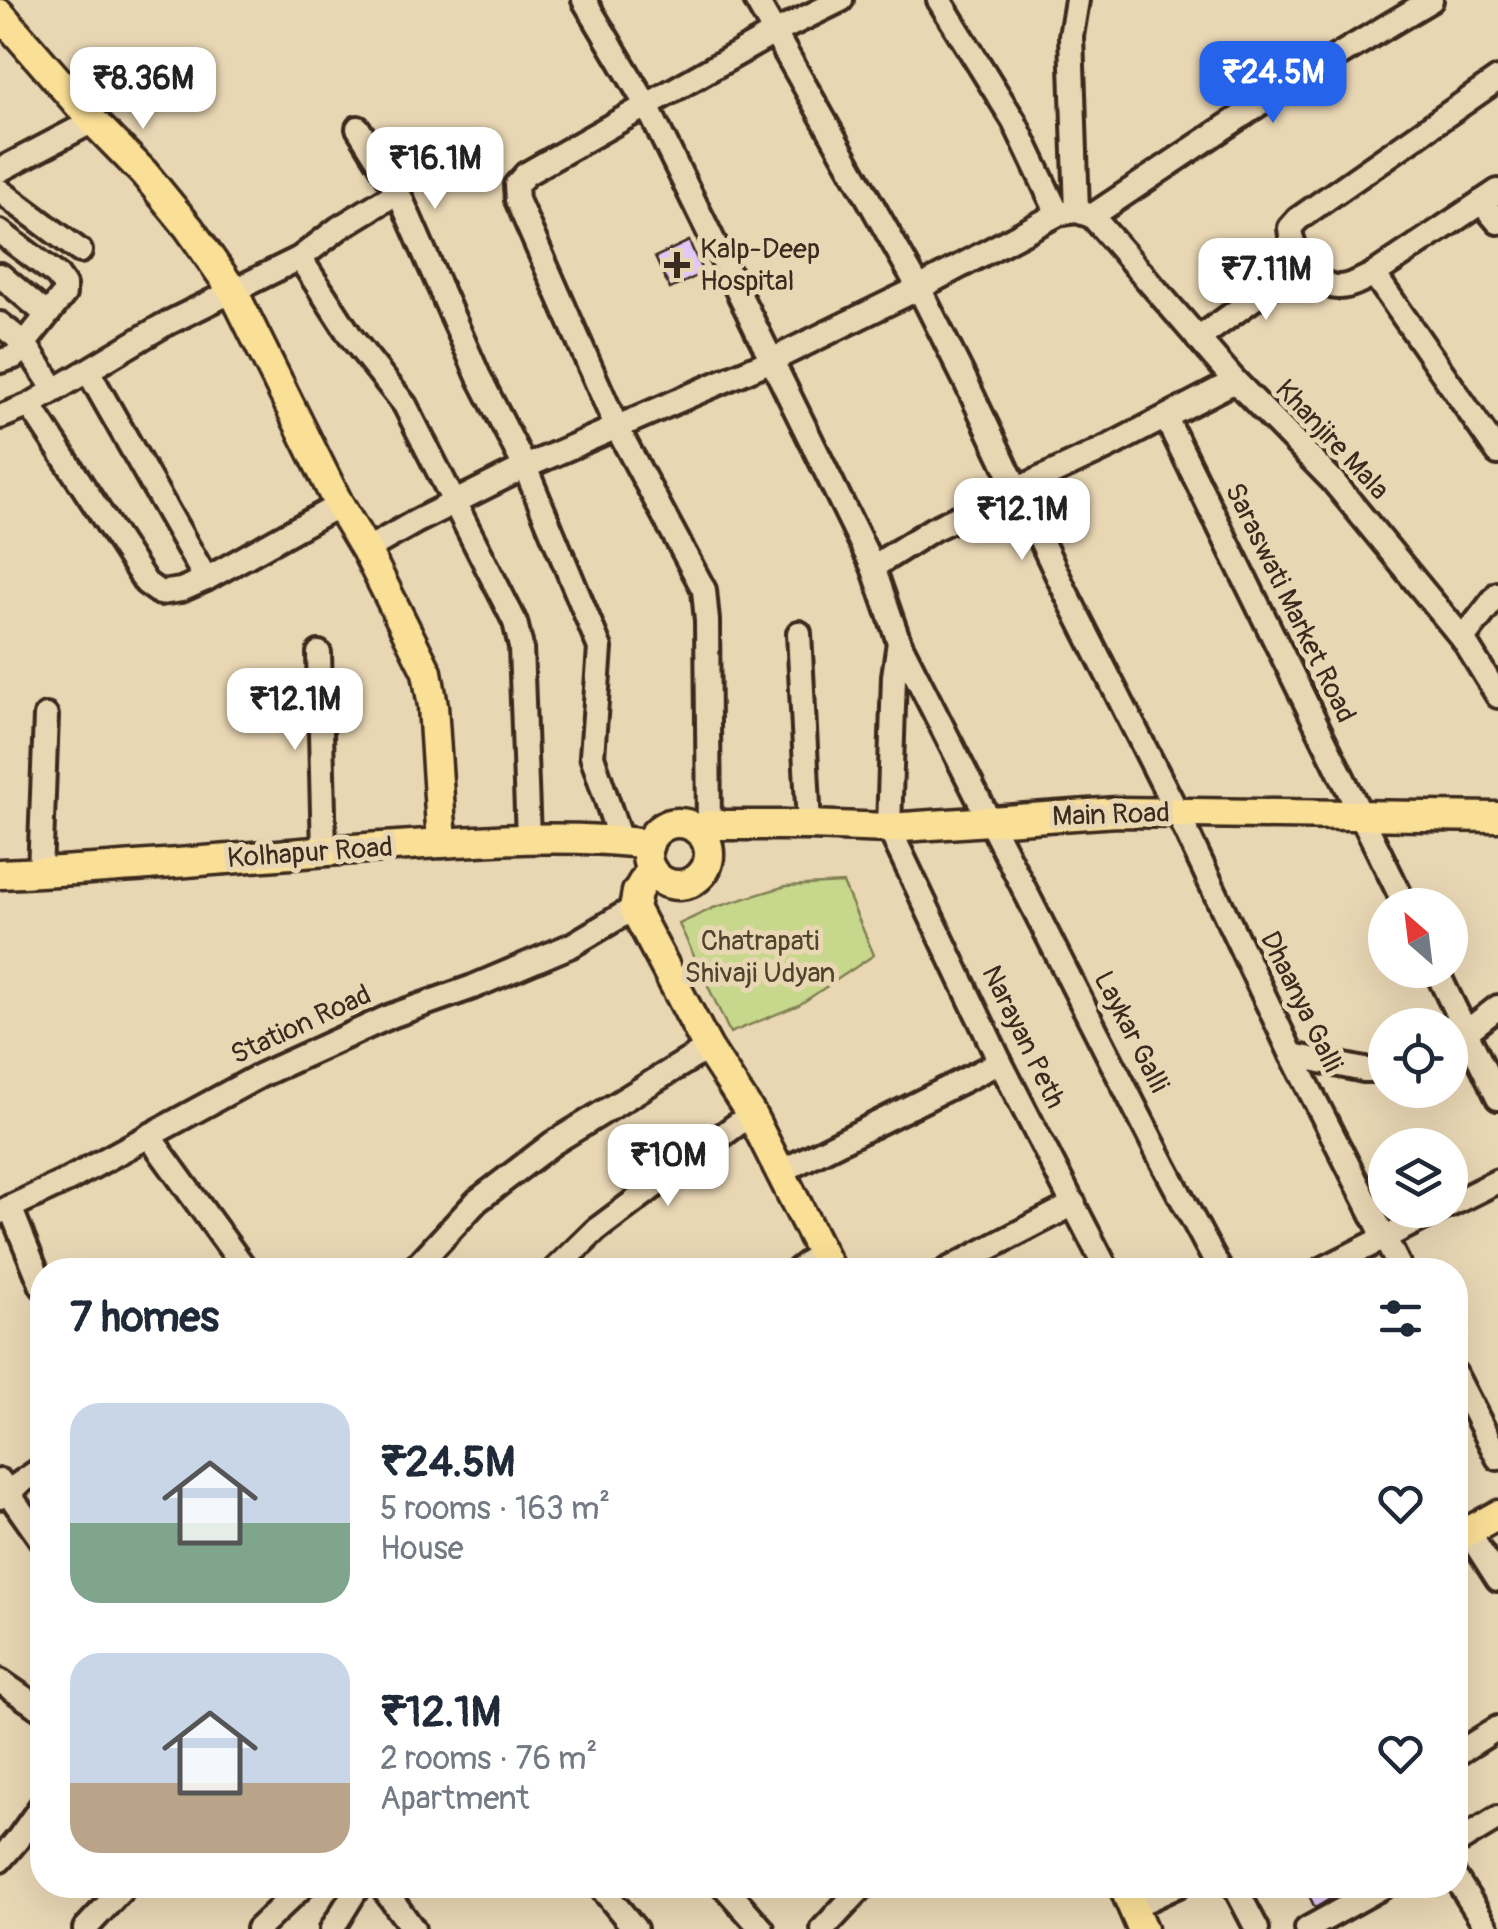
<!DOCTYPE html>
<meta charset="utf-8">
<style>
:root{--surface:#fff;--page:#f6f6f7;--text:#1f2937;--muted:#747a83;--accent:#2563eb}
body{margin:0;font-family:Pangolin,sans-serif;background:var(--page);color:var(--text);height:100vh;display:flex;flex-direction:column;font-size:38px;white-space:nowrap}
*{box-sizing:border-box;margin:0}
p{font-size:32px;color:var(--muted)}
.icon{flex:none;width:55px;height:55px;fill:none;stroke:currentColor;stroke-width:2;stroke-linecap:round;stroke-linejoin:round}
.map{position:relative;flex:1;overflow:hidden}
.drawer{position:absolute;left:30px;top:1258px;width:1438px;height:640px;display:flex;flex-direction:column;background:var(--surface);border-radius:40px;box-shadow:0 10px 40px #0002}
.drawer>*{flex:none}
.needle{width:65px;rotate:332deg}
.controls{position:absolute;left:1368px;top:888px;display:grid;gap:20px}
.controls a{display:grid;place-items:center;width:100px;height:100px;border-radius:50%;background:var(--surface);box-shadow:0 10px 40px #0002;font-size:50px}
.price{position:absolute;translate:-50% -85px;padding:0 22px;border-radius:20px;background:#fff;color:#222;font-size:32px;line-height:65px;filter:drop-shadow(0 2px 5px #0008)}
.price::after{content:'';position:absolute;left:50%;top:60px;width:30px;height:22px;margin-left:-15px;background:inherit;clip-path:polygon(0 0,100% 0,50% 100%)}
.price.current{background:var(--accent);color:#fff}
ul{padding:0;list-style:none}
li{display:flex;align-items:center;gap:30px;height:250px;padding:0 40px}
li span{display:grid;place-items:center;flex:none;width:280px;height:200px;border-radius:30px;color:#555}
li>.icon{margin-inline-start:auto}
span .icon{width:120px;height:120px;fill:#fffc;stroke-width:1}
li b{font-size:42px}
h2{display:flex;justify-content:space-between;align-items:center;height:120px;padding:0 40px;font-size:42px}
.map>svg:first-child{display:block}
</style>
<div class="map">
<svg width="1498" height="1929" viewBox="0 0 1498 1929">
<rect width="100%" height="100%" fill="#e9d7b4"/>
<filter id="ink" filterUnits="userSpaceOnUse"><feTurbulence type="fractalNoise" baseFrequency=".01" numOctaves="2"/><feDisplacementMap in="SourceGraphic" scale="20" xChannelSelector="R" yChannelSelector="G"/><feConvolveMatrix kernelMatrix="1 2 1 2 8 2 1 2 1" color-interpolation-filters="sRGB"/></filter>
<g filter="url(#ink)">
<path fill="#c7d78b" stroke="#818054" stroke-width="2.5" d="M 843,883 L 874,955 L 799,1005 L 730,1033 L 679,924 L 713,908 L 786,886 Z"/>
<g fill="#e2c8f7" stroke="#3b2a1e" stroke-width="2.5">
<path d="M 689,241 L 703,273 L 670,289 L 655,257 Z"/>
<path d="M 1304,1885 L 1343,1885 L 1345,1890 L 1315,1908 Z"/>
</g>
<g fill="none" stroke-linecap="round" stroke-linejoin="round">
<defs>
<g id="minor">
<path d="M 584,0 L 647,106 L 873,567 L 899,642 L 1165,1167 L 1220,1270"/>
<path d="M 756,0 L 919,288 L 964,378 L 1065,591 L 1177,812 L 1292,1055 L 1401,1270"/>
<path d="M 939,0 L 1014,121 L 1058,214"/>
<path d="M 1077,0 L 1071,36 L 1077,211"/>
<path d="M 358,128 L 398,192"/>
<path d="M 0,170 L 93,121"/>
<path d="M 0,191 L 80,251"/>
<path d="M 1498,191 L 1374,274 L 1498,453"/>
<path d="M 1481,202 L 1498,222"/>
<path d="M 1092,216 L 1282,89 L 1431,0"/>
<path d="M 0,232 L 57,275 L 64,285 L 64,294 L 14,357 L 0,361"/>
<path d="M 300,258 L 351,337 L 405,405 L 515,622 L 521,647 L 528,839"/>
<path d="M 1374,274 C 1363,279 1350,288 1337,287 C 1313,285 1291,249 1290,228 L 1298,219 L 1498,79"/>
<path d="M 0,275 L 46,314"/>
<path d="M 0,324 L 25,344 L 55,390"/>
<path d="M 1198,339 L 1303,263"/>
<path d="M 88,371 L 206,579"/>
<path d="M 30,405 L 146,583 L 160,593 L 181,590 L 206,579 L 339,505"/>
<path d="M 0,417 L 30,405 L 162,326 L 300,258 L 339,228 L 398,192 L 478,375 L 525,467 L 600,648 L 592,756 L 620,840"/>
<path d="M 1166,418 L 1405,905"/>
<path d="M 366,550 L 417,521 L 525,467 L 772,360 L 919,288 L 1058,214 L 1077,211 L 1092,216 L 1235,381 L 1332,480 L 1463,639 L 1498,696"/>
<path d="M 873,567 L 933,529 L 1108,447 L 1235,381"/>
<path d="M 799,633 L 809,825"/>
<path d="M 1463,639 L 1498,594"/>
<path d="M 899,642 L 894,676 L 889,828 L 1000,1062 L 1107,1270"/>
<path d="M 319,653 L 324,852"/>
<path d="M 709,825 L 707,621 L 704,590 L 616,426 L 517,200 L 516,185 L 526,174 L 774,33 L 841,0"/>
<path d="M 40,873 L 46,716"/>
<path d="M 1436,970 L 1498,1098"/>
<path d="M 1450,1041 L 1465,1033 L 1498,1007"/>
<path d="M 1292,1055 L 1364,1070 L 1385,1070"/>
<path d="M 149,1136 L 246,1270"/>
<path d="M 780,1172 L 1000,1062"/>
<path d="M 1450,1205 L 1498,1181"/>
<path d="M 10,1207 L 42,1286"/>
<path d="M 0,1212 L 68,1180 L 261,1075 L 391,1016 L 473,987 L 572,945 L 634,908"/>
<path d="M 413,1270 L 477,1201 L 553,1143 L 708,1048"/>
<path d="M 555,1270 L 596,1230 L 751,1114"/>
<path d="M 798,1270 L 821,1252"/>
<path d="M 947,1270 L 1074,1204"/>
<path d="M 1321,1270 L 1439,1210"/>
<path d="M 1455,1374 L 1498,1458"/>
<path d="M 0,1481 L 42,1541"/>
<path d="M 0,1497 L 42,1468"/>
<path d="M 1468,1532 L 1498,1579"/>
<path d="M 0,1681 L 42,1710"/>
<path d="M 1455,1755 L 1498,1728"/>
<path d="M 1455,1844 L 1498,1818"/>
<path d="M 0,1860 L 18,1839 L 42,1805"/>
<path d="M 1455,1877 L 1488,1929"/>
<path d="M 381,1885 L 413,1929"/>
<path d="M 599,1885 L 635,1929"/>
<path d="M 723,1885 L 762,1929"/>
<path d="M 1234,1885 L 1257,1929"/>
<path d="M 1132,1907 L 1179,1885"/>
<path d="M 85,1929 L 126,1885"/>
<path d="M 258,1929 L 304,1885"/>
<path d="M 332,1929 L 359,1885"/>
<path d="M 823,1929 L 864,1885"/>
<path d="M 1307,1929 L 1386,1885"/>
</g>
<g id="major">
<path d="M 0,14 L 93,121 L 144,173 L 189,228 L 233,291 L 339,505 L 366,550 L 427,672 L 433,706 L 442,843"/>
<circle cx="678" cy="854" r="31"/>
<path d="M 697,830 L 709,825 L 809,825 L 889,828 L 1117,812 L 1498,817"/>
<path d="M 651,869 L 637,892 L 634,908 L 708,1048 L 751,1114 L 830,1270"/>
<path d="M 0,874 C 127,869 254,856 381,847 C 470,841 561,833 649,844"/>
<path d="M 1455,1539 L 1498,1515"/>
<path d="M 1123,1885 L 1142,1929"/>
</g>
</defs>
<use href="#minor" stroke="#3b2a1e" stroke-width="30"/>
<use href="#major" stroke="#3b2a1e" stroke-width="35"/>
<use href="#minor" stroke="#e9d7b4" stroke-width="22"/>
<use href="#major" stroke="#fadf96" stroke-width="28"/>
</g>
</g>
<path fill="#3b2a1e" stroke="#e9d7b4" stroke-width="4" d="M672 250h10v10h10v10h-10v10h-10v-10h-10v-10h10z"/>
<g text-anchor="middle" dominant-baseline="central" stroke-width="10" stroke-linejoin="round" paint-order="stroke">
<g font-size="28" fill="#3b2a1e" stroke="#e9d7b4" text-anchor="start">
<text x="700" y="249">Kalp-Deep<tspan x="700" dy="32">Hospital</tspan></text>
</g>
<g font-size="28" fill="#3b2a1e" stroke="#e9d7b4">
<text transform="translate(1332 440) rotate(47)">Khanjire Mala</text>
<text transform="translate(1290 603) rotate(64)">Saraswati Market Road</text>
<text transform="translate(1111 815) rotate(-2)">Main Road</text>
<text transform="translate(310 853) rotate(-4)">Kolhapur Road</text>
<text transform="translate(1301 1002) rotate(64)">Dhaanya Galli</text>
<text transform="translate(301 1025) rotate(-25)">Station Road</text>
<text transform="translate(1131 1032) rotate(63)">Laykar Galli</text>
<text transform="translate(1023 1037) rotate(64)">Narayan Peth</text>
</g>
<g font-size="28" fill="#50442e" stroke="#e9d7b4">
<text x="760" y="941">Chatrapati<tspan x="760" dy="32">Shivaji Udyan</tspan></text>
</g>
</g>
</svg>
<div class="controls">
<a><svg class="needle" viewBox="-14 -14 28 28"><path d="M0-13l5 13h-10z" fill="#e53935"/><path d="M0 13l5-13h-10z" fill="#747a83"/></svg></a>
<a><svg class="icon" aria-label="locate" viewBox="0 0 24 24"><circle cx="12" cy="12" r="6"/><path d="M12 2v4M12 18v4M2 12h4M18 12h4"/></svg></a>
<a><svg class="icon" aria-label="layers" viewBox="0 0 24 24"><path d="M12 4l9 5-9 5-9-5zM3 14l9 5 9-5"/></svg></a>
</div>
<b class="price current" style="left:1273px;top:126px">₹24.5M</b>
<b class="price" style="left:143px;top:132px">₹8.36M</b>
<b class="price" style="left:435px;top:212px">₹16.1M</b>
<b class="price" style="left:1266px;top:323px">₹7.11M</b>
<b class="price" style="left:1022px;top:563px">₹12.1M</b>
<b class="price" style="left:295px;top:753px">₹12.1M</b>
<b class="price" style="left:668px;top:1209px">₹10M</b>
<section class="drawer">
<h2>7 homes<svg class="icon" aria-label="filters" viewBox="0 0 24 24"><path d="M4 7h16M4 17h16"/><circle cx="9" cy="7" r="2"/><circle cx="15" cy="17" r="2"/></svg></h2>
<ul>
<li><span style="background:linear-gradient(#c9d6e8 60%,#7fa58c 0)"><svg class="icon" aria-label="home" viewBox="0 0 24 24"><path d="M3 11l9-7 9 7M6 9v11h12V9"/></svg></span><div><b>₹24.5M</b><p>5 rooms · 163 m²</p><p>House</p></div><svg class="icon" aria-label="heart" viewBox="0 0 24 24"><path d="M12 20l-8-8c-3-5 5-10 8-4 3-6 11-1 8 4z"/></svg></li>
<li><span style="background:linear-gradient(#c9d6e8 65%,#b9a48a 0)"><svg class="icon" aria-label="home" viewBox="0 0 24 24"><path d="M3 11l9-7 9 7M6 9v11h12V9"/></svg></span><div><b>₹12.1M</b><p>2 rooms · 76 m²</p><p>Apartment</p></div><svg class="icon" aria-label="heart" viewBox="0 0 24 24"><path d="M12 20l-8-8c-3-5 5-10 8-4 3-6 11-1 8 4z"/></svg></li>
</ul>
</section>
</div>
